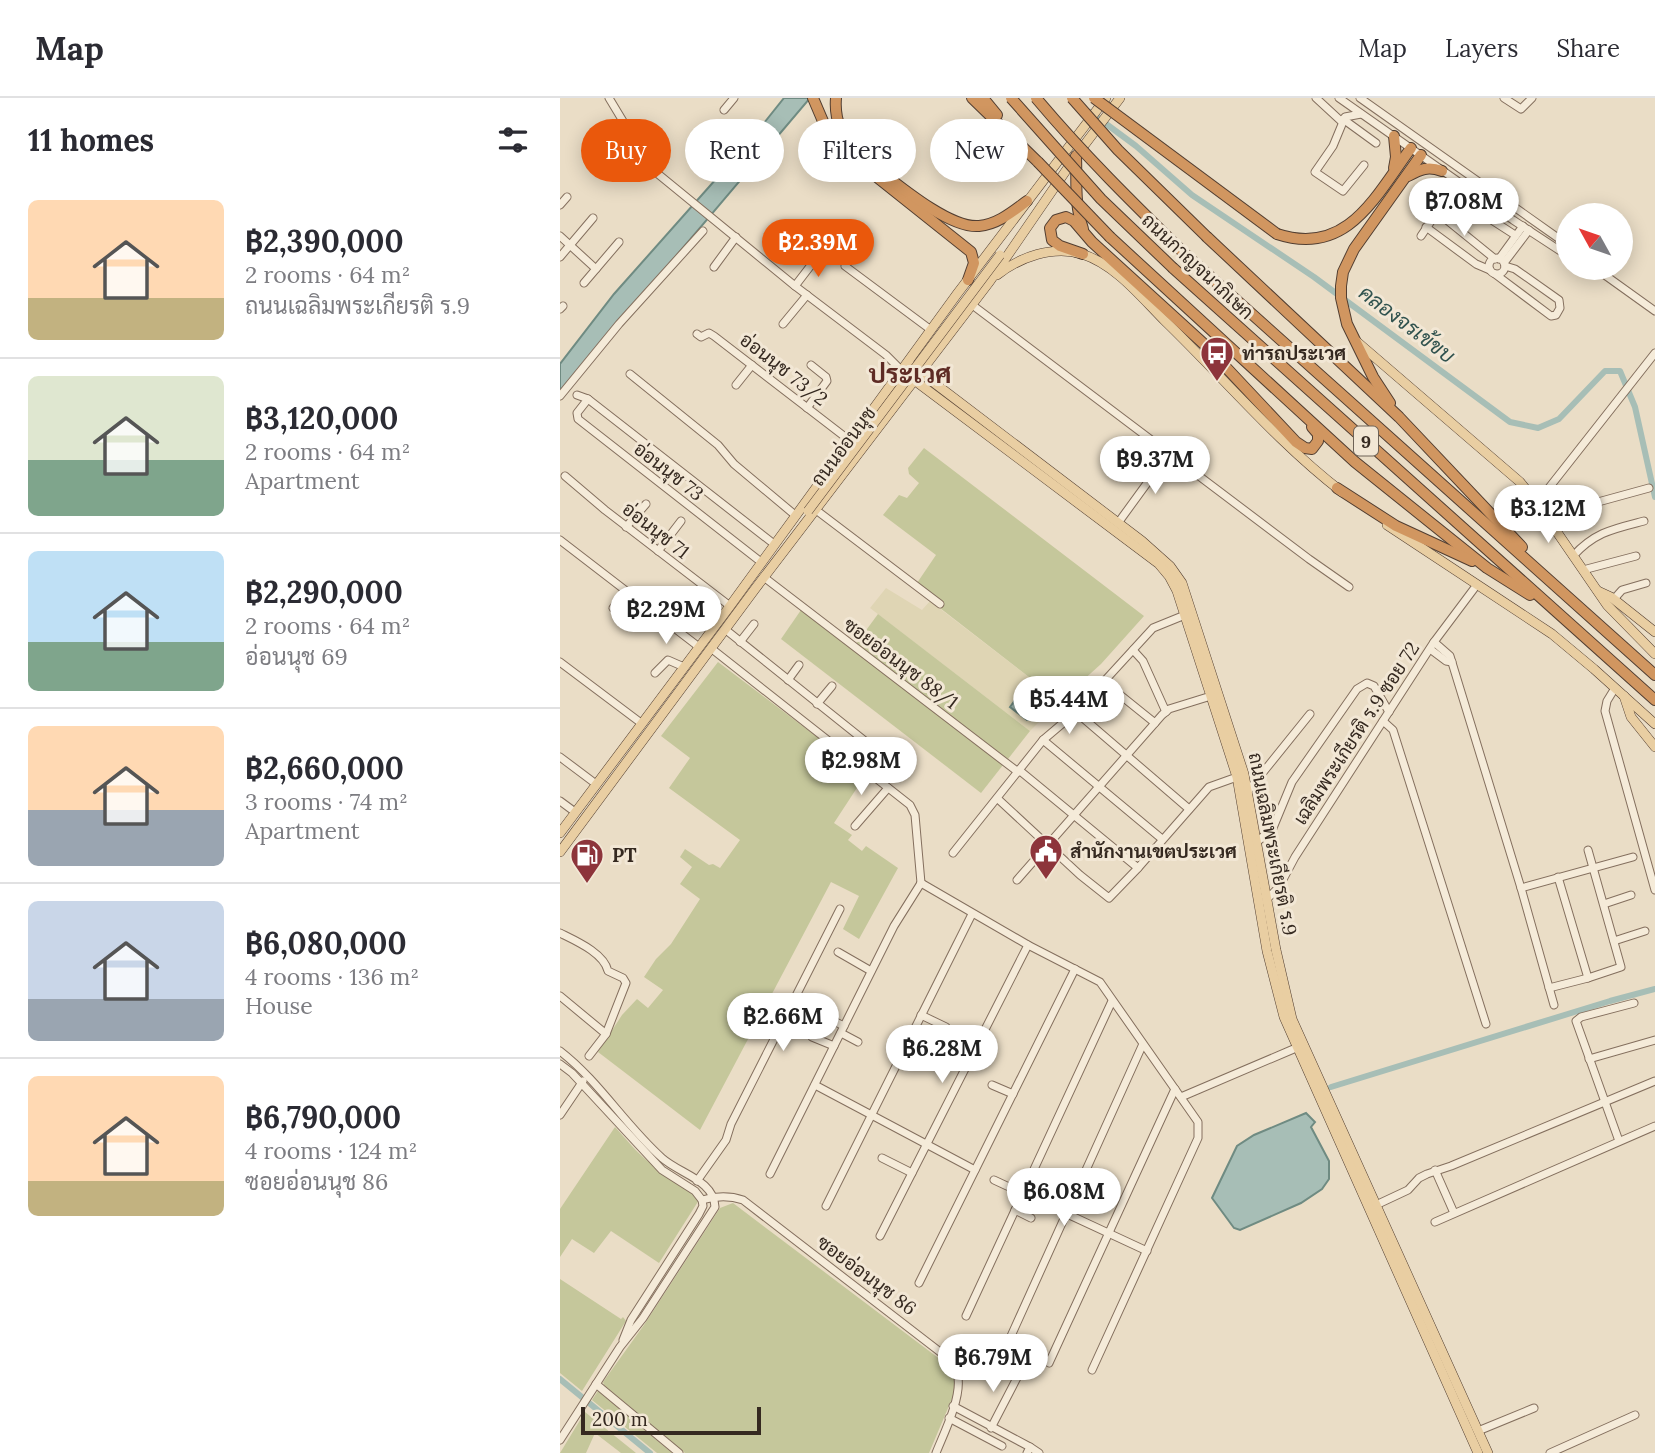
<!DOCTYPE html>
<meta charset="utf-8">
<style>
:root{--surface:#fff;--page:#f7f7f7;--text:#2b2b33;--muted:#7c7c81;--line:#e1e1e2;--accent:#ea580c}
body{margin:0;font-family:Lora,Sarabun,serif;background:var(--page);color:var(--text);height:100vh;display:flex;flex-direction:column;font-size:26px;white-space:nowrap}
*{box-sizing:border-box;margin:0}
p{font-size:23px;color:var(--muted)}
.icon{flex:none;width:38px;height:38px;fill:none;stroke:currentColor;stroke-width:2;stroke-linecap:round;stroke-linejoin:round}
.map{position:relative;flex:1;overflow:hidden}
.sheet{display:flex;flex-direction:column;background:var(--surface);width:560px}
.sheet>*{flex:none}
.guide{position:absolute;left:21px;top:21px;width:665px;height:63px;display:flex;gap:14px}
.needle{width:46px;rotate:310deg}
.controls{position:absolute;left:996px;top:105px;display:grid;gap:14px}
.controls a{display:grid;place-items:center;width:77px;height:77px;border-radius:50%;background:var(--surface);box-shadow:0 4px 18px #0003;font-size:35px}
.scale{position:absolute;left:21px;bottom:18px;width:180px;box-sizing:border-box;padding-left:7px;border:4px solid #352920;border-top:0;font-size:19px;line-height:24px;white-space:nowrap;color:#352920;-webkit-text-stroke:5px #f2e7d5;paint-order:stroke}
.price{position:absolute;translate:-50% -60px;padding:0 16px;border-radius:24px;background:#fff;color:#222;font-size:23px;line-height:46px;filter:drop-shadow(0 2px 4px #0008)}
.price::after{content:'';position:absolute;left:50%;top:42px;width:21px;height:16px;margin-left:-10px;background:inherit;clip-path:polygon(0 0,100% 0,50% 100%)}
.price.active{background:var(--accent);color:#fff}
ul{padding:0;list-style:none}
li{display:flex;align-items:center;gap:21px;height:175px;padding:0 28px}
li+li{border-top:2px solid var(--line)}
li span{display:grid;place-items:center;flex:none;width:196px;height:140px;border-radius:10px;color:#555}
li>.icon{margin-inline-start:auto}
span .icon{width:84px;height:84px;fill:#fffc;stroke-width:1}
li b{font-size:30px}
h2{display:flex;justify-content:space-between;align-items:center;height:84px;padding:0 28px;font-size:30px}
.pill{padding:0 24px;border-radius:32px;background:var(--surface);box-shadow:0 4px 18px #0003;font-size:24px;line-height:63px}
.pill.active{background:var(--accent);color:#fff}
header{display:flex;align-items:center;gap:42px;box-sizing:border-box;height:98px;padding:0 35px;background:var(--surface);border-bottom:2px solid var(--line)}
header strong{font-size:33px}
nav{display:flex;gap:38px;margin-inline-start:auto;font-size:24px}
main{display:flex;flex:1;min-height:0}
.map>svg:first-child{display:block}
</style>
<header>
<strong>Map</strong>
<nav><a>Map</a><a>Layers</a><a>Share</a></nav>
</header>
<main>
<section class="sheet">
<h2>11 homes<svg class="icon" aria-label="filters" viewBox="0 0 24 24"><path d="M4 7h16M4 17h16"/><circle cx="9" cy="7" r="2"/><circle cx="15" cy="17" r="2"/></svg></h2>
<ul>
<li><span style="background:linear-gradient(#ffd9b3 70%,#c2b280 0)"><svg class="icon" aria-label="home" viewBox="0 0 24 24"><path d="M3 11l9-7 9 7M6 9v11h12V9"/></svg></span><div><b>฿2,390,000</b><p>2 rooms · 64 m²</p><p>ถนนเฉลิมพระเกียรติ ร.9</p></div></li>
<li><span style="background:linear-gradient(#dfe7d0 60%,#7fa58c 0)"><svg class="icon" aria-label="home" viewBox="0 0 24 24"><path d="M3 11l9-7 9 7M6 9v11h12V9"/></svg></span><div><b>฿3,120,000</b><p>2 rooms · 64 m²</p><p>Apartment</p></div></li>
<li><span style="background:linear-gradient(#bfe0f5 65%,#7fa58c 0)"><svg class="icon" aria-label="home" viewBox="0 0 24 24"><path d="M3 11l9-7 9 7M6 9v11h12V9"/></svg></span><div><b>฿2,290,000</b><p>2 rooms · 64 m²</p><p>อ่อนนุช 69</p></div></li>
<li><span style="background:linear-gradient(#ffd9b3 60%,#9aa5b1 0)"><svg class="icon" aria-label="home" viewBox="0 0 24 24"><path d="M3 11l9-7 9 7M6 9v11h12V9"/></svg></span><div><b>฿2,660,000</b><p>3 rooms · 74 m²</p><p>Apartment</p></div></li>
<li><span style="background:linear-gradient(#c9d6e8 70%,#9aa5b1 0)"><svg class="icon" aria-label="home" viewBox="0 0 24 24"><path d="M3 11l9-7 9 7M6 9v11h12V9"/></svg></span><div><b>฿6,080,000</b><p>4 rooms · 136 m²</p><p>House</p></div></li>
<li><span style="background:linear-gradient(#ffd9b3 75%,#c2b280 0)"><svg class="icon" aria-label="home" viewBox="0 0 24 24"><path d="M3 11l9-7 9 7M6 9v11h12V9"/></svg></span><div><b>฿6,790,000</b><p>4 rooms · 124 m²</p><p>ซอยอ่อนนุช 86</p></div></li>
</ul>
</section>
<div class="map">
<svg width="1095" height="1355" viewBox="0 0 1095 1355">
<rect width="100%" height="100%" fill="#eaddc6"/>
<path fill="#dfd5b4" d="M 326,490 L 362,512 L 370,503 L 500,603 L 470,633 L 310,510 Z"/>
<g fill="#c5c79b">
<path d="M 364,350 L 584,518 L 541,566 L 500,603 L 380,510 L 383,504 L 357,485 L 376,457 L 323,417 L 339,397 L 347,400 L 359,385 L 349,376 L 348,370 Z"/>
<path d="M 241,512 L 443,667 L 421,695 L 221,541 Z"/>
<path d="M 318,516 L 470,633 L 448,661 L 296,546 Z"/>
<path d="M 158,564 L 306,676 L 274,725 L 292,737 L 288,742 L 302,753 L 306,748 L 338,770 L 299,841 L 283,831 L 299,798 L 271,784 L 140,1032 L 38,954 L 62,917 L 77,901 L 88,910 L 103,892 L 84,879 L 96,861 L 111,846 L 140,801 L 120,786 L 132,769 L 120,759 L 125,751 L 149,767 L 153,766 L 160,770 L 180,742 L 109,690 L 130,660 L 101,638 Z"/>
<path d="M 55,1029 C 66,1041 77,1055 90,1065 C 102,1076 131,1091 139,1102 L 99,1165 L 51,1133 L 34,1155 L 12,1141 L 0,1159 L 0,1111 Z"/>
<path d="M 173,1105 L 385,1265 L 396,1279 L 394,1296 L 369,1355 L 125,1355 L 44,1287 L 43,1284 L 84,1227 L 160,1110 Z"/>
<path d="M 0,1181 L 61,1221 L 63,1219 L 66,1223 L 22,1293 L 0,1275 Z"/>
<path d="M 38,1293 L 112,1355 L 97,1355 L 32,1302 Z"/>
<path d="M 25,1314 L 76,1355 L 61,1355 L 35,1335 L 26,1355 L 0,1355 Z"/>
</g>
<g fill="#a7beb6" stroke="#6f8b82" stroke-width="2">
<path d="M 224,0 L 250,0 L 0,295 L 0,266 L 54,196 L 188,45 Z"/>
<path d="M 468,588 L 487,604 L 472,621 L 467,622 L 450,609 L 464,590 Z"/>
<path d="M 746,1015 L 755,1024 L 751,1029 L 769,1063 L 769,1081 L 762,1091 L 741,1105 L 680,1132 L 674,1130 L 652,1100 L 677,1048 L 694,1037 Z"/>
</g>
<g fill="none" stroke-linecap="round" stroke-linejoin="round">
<g stroke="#a7beb6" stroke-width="6">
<path d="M 530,14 L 576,48 L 632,97 L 754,179 L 950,324 L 978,330 L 999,321 L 1045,273 L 1060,273 L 1075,309 L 1095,399"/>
<path d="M 771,989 L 1050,903 L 1095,891"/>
<path d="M 0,1281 L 90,1355"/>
</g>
<defs>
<g id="minor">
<path d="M 49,0 L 87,63 L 98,76 L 235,188 L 326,257 L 342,273"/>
<path d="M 756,0 L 782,24"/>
<path d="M 779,0 L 953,122 L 1008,158"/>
<path d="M 800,0 L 1008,147"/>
<path d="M 944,0 L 961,11 L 972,0"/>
<path d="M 164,12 L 174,0"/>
<path d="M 801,16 L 785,19 L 773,48 L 755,74 L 783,93 L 804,67"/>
<path d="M 783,21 L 816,45"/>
<path d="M 893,97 L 955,137"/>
<path d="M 0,107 L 7,99"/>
<path d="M 877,114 L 935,161"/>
<path d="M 866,129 L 916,166 L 930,172"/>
<path d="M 0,138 L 36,171"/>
<path d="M 861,138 L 886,101"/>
<path d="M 0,159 L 33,120"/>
<circle cx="937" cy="168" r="8"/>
<path d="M 939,161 L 963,128"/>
<path d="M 944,165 L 969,132"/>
<path d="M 285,168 L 371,232"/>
<path d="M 154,169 L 176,139"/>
<path d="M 1035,170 L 1095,213"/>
<path d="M 935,176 L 991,218 L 996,217 L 1000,210 L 999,202 L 955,171 L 945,168"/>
<path d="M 24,185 L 59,144"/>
<path d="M 235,188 L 258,158"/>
<path d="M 411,206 L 749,461 L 789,489"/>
<path d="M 0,211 L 3,208"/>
<path d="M 223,226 L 247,197"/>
<path d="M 137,236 L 141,239 L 149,235 L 154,238 L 289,342"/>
<path d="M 70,276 L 158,347 L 174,366 L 235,417"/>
<path d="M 176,287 L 192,267"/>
<path d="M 17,297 L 28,301 L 214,446"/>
<path d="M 0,298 L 59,226 L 143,133"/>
<path d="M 28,301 L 17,315 L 18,321 L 201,464"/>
<path d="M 247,310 L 267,283 L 266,279 L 251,267"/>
<path d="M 5,378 L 45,412 L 170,508"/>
<path d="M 1038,404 L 1089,390"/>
<path d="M 977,405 L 1095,255"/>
<path d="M 256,412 L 380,506"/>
<path d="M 558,425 L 609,355"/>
<path d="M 66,429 L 86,406"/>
<path d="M 0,442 L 139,549"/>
<path d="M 98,453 L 121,423"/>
<path d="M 1013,458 C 1035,434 1053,431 1084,423"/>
<path d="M 1023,472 L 1076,458"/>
<path d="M 205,480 L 458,674"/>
<path d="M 1054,501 L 1062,492 L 1086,485"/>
<path d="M 53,510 L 67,494"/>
<path d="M 166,532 L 340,671"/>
<path d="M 180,544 L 194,526"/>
<path d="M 874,544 L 890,558 L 961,790 L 994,907"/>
<path d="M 152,551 L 350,707 L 355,717 L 361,785"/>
<path d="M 870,551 L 886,563 L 892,564"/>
<path d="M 573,552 L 583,563 L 606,614"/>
<path d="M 0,564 L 81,625"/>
<path d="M 95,575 L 108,562 L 124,569"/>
<path d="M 228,582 L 239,567"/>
<path d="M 544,584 L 595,625"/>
<path d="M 1055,590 L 1047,603 L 1045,613 L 1095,792"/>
<path d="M 257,606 L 272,588"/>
<path d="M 516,614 L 629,711"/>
<path d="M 823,623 L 833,632 L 926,926"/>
<path d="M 483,642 L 602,741"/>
<path d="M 0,659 L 36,686"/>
<path d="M 459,672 L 578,770"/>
<path d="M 688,693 L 750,616"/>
<path d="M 438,701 L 520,777 L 549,800 L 578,770 L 649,689 L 677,679"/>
<path d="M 0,703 L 15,714"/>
<path d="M 295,728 L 328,690"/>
<path d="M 697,744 L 713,730 L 732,684 L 797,591 L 807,585 L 814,588 L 829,614"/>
<path d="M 393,755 L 483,642 L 516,614 L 593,530 L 625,517"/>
<path d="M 998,779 L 1028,880"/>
<path d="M 457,782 L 602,617 L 609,611 L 651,598"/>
<path d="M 361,785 L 468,847 L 540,884 L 638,1024 L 638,1040 L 532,1272"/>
<path d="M 961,790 L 1073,759"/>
<path d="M 706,802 L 719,789 L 735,759 L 874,544 L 916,488"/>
<path d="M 1044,806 L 1071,797"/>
<path d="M 0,835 C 16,843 44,855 48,873 L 63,880 L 66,885 L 46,936 L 29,958"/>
<path d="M 1054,843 L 1085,833"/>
<path d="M 278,854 L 311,873"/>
<path d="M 989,890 L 1028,880 L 1061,869 L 1028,752"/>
<path d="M 0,898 L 46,936"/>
<path d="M 259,916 L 284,928"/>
<path d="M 361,917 L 386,929"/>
<path d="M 281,935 L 298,944"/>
<path d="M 252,939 L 274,948"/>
<path d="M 0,953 C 39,983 65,1027 102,1060 C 120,1076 154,1082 155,1109 L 83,1220 L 60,1249 L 0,1342"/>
<path d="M 1029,961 L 1095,942"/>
<path d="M 0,966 L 12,975 L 102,1072 L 135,1093 L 142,1102 L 143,1108 L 139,1116 L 71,1222 L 63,1242"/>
<path d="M 255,987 L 415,1072"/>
<path d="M 432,987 L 453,996"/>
<path d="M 621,999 L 736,950"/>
<path d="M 0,1017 L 23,983"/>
<path d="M 1059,1043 L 1016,923 L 1021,919 L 1074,905"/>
<path d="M 322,1060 L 352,1075"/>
<path d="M 875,1072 L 894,1115"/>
<path d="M 210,1076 L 334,828 L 361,785"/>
<path d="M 434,1082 L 587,1153"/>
<path d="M 137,1083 L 166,1042 L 171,1026 L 280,811"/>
<path d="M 142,1102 C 156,1098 168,1097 183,1102 L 384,1257 C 390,1264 397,1271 398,1280 C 401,1301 384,1335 376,1355"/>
<path d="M 816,1107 L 848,1092 L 859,1080 L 867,1076 L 891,1068 L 1095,983"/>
<path d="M 266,1108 L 412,816"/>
<path d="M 455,1112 L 471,1120"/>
<path d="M 875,1124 L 1095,1028"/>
<path d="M 320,1138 L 468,847"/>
<path d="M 359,1185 L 515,871"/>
<path d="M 406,1218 L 552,903"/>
<path d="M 451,1238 L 582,948"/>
<path d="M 489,1265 L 615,991"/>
<path d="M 36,1286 L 119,1355"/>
<path d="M 393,1308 L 470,1349"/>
<path d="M 389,1320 L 442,1348"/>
<path d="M 431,1330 L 460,1274"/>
<path d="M 918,1333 L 974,1310"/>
<path d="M 467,1355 L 470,1349 L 479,1355"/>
<path d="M 990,1355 L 1075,1317"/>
</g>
<g id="major">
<path d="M 437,177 C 460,159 493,147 522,156 C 556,167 581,199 605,223 C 664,280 717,344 782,394"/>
<path d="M 796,243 L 960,384 L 977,405 L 1047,507 L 1095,556"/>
<path d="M 348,265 L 582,443 L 610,468 L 622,485 L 684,676 L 716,852 L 732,921 L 928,1355"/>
<path d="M 342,273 L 599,466 L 609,478 L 617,493 L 677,679 L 707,853 L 724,919 L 918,1355"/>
<path d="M 827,427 L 992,536 L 1034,571 L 1095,626"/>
<path d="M 1038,493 L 1051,499 L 1095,534"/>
<path d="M 1064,598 L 1071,619 L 1095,649"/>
<path d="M 0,735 L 170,508 L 397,196 L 546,0"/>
<path d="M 0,754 L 195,491 L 430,183 L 516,58 L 560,0"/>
</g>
<g id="highway">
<path d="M 253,0 L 268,35 L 278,48 L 411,154 L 414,165 L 408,182"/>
<path d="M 276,0 C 274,24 283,40 299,57 C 327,77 386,131 419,128 C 438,126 452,114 467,103"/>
<path d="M 412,0 L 478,64"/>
<path d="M 423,0 L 437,17"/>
<path d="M 834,38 L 836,59 L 834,70"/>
<path d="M 516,58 C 517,84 514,105 523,131"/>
<path d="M 848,78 C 861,71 868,68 882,73"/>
<path d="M 717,136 C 787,159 815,99 851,50"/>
<path d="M 550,139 L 795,364 L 927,470 L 970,497"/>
<path d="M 647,139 L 839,319 L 962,449"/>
<path d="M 523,156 L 500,148 L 492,142 L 490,130 L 496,122 L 506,119 L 514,123 L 532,144 L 645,247 L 736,344 L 745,350 L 752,351 L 758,343 L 758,336 L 752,329"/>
<path d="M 626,157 L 1095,577"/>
<path d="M 613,170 L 1095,602"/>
<path d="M 830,305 L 813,279 L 787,226 L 781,200 L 781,188 L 783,174 L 794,151 L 861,57"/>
<path d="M 777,390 L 836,428 L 912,463"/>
</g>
</defs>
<use href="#minor" stroke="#846f5e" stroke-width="9"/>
<use href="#major" stroke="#523e31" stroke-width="10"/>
<use href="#highway" stroke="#523e31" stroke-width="12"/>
<use href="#minor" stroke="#f5ebd9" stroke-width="7"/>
<use href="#major" stroke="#e9cea2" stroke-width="9"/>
<use href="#highway" stroke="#d19660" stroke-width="10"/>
<defs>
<path id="major-bridge" d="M 248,413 L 440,157"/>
<g id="highway-bridge">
<path d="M 451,0 L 541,101 L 613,170"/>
<path d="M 476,0 C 523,56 574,106 626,157"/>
<path d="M 512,0 L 558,52 L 647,139"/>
<path d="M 534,0 L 717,136"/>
<path d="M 478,64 L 550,139"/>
</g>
</defs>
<use href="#major-bridge" stroke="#523e31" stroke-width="10" stroke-linecap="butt"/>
<use href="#highway-bridge" stroke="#523e31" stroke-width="12" stroke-linecap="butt"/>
<use href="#major-bridge" stroke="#e9cea2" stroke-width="9"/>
<use href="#highway-bridge" stroke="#d19660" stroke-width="10"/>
</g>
<defs>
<symbol id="bus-pin" viewBox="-11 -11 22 30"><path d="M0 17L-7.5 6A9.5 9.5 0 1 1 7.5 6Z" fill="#8d343b" stroke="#f2e7d5"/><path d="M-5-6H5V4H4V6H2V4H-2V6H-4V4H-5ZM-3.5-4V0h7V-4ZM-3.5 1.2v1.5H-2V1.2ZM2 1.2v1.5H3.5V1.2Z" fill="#fff"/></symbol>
<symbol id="civic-pin" viewBox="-11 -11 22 30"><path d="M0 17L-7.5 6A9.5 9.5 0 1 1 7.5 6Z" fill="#8d343b" stroke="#f2e7d5"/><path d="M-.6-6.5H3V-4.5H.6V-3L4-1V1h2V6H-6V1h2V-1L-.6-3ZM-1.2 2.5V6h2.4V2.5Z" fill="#fff"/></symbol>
<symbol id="fuel-pin" viewBox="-11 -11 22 30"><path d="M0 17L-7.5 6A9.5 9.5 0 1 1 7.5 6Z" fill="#8d343b" stroke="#f2e7d5"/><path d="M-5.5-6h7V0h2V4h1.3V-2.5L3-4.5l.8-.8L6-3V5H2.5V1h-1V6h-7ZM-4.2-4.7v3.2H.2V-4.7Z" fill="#fff"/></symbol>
</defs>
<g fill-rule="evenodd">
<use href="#bus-pin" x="638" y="236" width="38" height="52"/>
<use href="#civic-pin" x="467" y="734" width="38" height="52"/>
<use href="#fuel-pin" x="8" y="738" width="38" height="52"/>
</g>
<g text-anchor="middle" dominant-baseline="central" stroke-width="6" stroke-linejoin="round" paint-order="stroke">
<rect fill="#f2e7d5" stroke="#6e6256" stroke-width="2" x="794" y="328.5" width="24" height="29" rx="5"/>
<g font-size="18" font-weight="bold" fill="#352920">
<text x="806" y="343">9</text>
</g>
<g font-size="19" fill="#352920" stroke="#f2e7d5">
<text transform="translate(638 168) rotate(43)">ถนนกาญจนาภิเษก</text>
<text transform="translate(224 271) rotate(38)">อ่อนนุช 73/2</text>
<text transform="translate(283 348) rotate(-53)">ถนนอ่อนนุช</text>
<text transform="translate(109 373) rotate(38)">อ่อนนุช 73</text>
<text transform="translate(96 432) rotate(38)">อ่อนนุช 71</text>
<text transform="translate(341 565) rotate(37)">ซอยอ่อนนุช 88/1</text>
<text transform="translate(796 635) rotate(-57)">เฉลิมพระเกียรติ ร.9 ซอย 72</text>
<text transform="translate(713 746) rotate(79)">ถนนเฉลิมพระเกียรติ ร.9</text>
<text transform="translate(307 1177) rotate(37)">ซอยอ่อนนุช 86</text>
</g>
<g font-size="19" font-weight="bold" fill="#352920" stroke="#f2e7d5" text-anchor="start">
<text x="682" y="255">ท่ารถประเวศ</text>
<text x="510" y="753">สำนักงานเขตประเวศ</text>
<text x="52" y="757">PT</text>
</g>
<g font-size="21" font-style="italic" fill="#31534f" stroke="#f2e7d5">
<text transform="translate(847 226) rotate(37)">คลองจรเข้ขบ</text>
</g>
<g font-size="26" font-weight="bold" fill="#5e2b24" stroke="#f2e7d5">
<text x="350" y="275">ประเวศ</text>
</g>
</g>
</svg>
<div class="controls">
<a><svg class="needle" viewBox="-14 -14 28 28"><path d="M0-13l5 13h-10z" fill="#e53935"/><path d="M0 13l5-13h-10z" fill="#7c7c81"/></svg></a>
</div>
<div class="scale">200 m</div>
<b class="price" style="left:904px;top:140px">฿7.08M</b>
<b class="price active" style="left:258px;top:181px">฿2.39M</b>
<b class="price" style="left:595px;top:398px">฿9.37M</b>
<b class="price" style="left:988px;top:447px">฿3.12M</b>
<b class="price" style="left:106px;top:548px">฿2.29M</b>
<b class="price" style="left:509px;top:638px">฿5.44M</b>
<b class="price" style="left:301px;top:699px">฿2.98M</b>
<b class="price" style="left:223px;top:955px">฿2.66M</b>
<b class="price" style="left:382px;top:987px">฿6.28M</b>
<b class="price" style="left:504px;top:1130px">฿6.08M</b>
<b class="price" style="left:433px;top:1296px">฿6.79M</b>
<div class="guide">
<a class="pill active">Buy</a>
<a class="pill">Rent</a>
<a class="pill">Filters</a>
<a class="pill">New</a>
</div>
</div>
</main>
